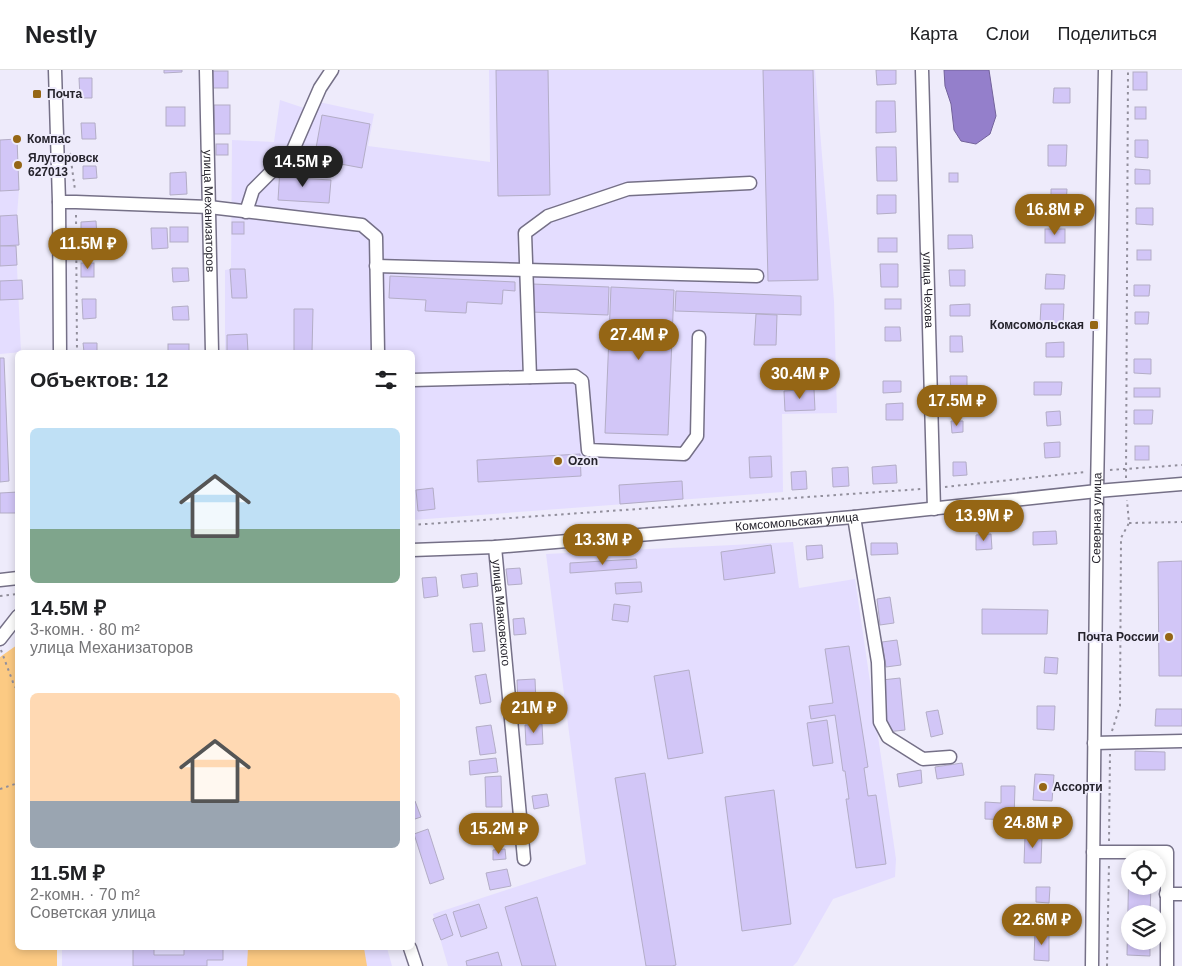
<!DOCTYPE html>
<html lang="ru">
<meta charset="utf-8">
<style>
:root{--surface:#fff;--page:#f6f6f6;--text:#202124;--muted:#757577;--line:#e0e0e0;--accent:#956615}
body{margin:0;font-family:Arial,sans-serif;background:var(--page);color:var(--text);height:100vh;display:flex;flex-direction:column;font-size:19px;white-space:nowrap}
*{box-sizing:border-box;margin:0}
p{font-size:16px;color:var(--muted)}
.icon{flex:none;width:28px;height:28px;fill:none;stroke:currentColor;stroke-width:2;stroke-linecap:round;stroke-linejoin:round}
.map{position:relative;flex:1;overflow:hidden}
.sheet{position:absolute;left:15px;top:280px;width:400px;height:600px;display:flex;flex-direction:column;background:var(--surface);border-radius:8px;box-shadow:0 2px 8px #0003}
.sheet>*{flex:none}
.controls{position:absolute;left:1121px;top:780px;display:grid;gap:10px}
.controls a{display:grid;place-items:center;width:45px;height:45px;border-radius:50%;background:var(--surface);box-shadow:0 2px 8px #0003;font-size:25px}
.price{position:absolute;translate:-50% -42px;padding:0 11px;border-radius:18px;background:var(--accent);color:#fff;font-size:16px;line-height:32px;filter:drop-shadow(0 1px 2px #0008)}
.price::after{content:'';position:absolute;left:50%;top:30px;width:15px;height:11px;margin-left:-8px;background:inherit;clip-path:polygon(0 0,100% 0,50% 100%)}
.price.on{background:#222;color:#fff}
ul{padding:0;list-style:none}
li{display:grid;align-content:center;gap:10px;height:265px;padding:0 15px}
li span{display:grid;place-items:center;height:155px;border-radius:8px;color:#555}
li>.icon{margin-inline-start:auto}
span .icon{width:90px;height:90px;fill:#fffc;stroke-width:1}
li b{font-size:21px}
h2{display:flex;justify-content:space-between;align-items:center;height:60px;padding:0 15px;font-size:21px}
header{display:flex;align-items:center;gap:30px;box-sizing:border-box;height:70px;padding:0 25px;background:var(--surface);border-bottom:1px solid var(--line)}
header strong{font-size:24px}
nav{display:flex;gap:28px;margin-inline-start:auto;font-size:18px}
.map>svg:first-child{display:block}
</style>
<header>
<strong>Nestly</strong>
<nav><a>Карта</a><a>Слои</a><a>Поделиться</a></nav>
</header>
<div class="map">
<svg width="1182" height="896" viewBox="0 0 1182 896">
<rect width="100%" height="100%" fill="#eeebfb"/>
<g fill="#e4ddff">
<path d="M 489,0 L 815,0 L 834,231 L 837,343 L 782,344 L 783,422 L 413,450 L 412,282 L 225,282 L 225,200 L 231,199 L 232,70 L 274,72 L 280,30 L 316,42 L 319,32 L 374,44 L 368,76 L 490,92 Z"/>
<path d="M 19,120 L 17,145 L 19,175 L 16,176 L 21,282 L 0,284 L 0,121 Z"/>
<path d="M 793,472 L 799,518 L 855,509 L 896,789 L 895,807 L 833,829 L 797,892 L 793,896 L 448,896 L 433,844 L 586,794 L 546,484 Z"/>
<path d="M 62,878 L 387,878 L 392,896 L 62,896 Z"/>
</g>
<g fill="#fcca83">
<path d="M 17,575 L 18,878 L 57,878 L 57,896 L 0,896 L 0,587 Z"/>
<path d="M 248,878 L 364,878 L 367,896 L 247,896 Z"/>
</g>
<path fill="#947fcb" stroke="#73639b" d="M 944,0 L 989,0 L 996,46 L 990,64 L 976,74 L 961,71 L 954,60 L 951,34 L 945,16 Z"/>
<g fill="#d2c6f7" stroke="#b3adc6">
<path d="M 164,0 L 182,0 L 182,2 L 164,3 Z"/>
<path d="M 496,0 L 548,0 L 550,125 L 498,126 Z"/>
<path d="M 763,0 L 813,0 L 818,210 L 768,211 Z"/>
<path d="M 876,0 L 896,0 L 896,14 L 877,15 Z"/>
<rect x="213" y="1" width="15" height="17"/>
<rect x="1133" y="2" width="14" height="18"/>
<path d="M 79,8 L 92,8 L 92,28 L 80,28 Z"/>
<path d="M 1054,18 L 1070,18 L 1070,33 L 1053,33 Z"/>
<path d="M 876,31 L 895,31 L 896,62 L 876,63 Z"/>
<rect x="214" y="35" width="16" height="29"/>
<rect x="166" y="37" width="19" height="19"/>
<rect x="1135" y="37" width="11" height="12"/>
<path d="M 322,45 L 370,54 L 362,98 L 314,89 Z"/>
<path d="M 81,53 L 95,53 L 96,69 L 82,69 Z"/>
<path d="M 17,69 L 19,120 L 0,121 L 0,70 Z"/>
<path d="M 1135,70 L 1148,70 L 1148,88 L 1135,87 Z"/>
<rect x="216" y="74" width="12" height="11"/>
<path d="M 1048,75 L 1067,75 L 1066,96 L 1048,96 Z"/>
<path d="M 876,77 L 896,77 L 897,111 L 877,111 Z"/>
<path d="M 83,96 L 96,96 L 97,108 L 83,109 Z"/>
<path d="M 280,98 L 297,99 L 296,108 L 331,110 L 329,133 L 278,130 Z"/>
<path d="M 1135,99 L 1150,100 L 1150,114 L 1135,114 Z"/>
<path d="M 186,102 L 187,124 L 170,125 L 170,103 Z"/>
<rect x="949" y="103" width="9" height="9"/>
<path d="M 1051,119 L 1067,119 L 1066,135 L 1051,134 Z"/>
<path d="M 877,125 L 896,125 L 896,143 L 877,144 Z"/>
<path d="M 1136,138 L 1153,138 L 1153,155 L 1136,154 Z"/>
<path d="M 17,145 L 19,175 L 0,176 L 0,146 Z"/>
<path d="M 96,151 L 97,167 L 81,167 L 81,152 Z"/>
<rect x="232" y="152" width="12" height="12"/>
<rect x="170" y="157" width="18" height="15"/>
<path d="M 151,158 L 167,158 L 168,178 L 152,179 Z"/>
<rect x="1045" y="159" width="20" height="14"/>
<path d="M 948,165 L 972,165 L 973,178 L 948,179 Z"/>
<rect x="878" y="168" width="19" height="14"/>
<path d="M 0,176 L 16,176 L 17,195 L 0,196 Z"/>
<rect x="1137" y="180" width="14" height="10"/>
<rect x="81" y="193" width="13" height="14"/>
<path d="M 880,194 L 898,194 L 898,217 L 881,217 Z"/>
<path d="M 172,198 L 188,198 L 189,211 L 173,212 Z"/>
<path d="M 230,199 L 245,199 L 247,228 L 232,228 Z"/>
<path d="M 949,200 L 965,200 L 965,216 L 950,216 Z"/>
<path d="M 1046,204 L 1065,205 L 1064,219 L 1045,219 Z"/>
<path d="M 390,206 L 515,212 L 515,221 L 503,220 L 502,234 L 467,232 L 466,243 L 425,241 L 426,230 L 389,228 Z"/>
<path d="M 22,210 L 23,229 L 0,230 L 0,211 Z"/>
<path d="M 532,214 L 609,217 L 608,245 L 531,242 Z"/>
<path d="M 1134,215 L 1150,215 L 1149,226 L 1134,226 Z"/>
<path d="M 611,217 L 674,220 L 668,365 L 605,363 Z"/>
<path d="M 676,221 L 801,226 L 801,245 L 675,241 Z"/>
<path d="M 82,229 L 96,229 L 96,248 L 83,249 Z"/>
<rect x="885" y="229" width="16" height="10"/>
<path d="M 970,234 L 970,246 L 950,246 L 950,235 Z"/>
<path d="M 1041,234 L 1064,234 L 1063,254 L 1040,253 Z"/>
<path d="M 188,236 L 189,250 L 173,250 L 172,237 Z"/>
<path d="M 294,239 L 313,239 L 312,282 L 294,282 Z"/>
<path d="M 1135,242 L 1149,242 L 1148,254 L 1135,254 Z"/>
<path d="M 756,244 L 777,245 L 776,275 L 754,275 Z"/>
<path d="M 885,257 L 900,257 L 901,271 L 885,271 Z"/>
<path d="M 247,264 L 248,282 L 227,282 L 227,265 Z"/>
<path d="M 950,266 L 962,266 L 963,282 L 950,282 Z"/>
<path d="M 1064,272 L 1064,287 L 1046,287 L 1046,273 Z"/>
<path d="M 83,273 L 97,273 L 97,282 L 84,282 Z"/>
<rect x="168" y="274" width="21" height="8"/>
<path d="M 0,288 L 4,288 L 9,411 L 0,412 Z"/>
<path d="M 1134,289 L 1151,289 L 1151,304 L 1134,303 Z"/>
<path d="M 950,306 L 967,306 L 967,321 L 951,321 Z"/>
<path d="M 883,311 L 901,311 L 901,322 L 883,323 Z"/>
<path d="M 1034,312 L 1062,312 L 1061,325 L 1034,325 Z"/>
<rect x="1134" y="318" width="26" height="9"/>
<path d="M 814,319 L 815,340 L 785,341 L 784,321 Z"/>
<path d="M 903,333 L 903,350 L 886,350 L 886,334 Z"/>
<path d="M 1134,340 L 1153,340 L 1152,354 L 1134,354 Z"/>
<path d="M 1060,341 L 1061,355 L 1047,356 L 1046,342 Z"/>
<path d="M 951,351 L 963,351 L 963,362 L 952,363 Z"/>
<path d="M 1060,372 L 1060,387 L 1045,388 L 1044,373 Z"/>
<rect x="1135" y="376" width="14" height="14"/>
<path d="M 580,384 L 581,406 L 478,412 L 477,390 Z"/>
<path d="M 771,386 L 772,407 L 750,408 L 749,387 Z"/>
<path d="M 953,392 L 966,392 L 967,405 L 953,406 Z"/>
<path d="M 896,395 L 897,413 L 873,414 L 872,397 Z"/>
<path d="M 848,397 L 849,416 L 833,417 L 832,398 Z"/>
<path d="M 806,401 L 807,419 L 792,420 L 791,402 Z"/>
<path d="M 682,411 L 683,429 L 620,434 L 619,415 Z"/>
<path d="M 433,418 L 435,439 L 418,441 L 416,420 Z"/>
<path d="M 18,422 L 18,443 L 0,443 L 0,423 Z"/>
<path d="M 1056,461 L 1057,474 L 1033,475 L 1033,462 Z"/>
<path d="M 991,464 L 992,479 L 976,480 L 976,465 Z"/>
<path d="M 871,473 L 897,473 L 898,484 L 871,485 Z"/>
<path d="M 771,475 L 775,503 L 724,510 L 721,482 Z"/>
<path d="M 822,475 L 823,488 L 807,490 L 806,476 Z"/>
<path d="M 636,489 L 637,498 L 570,503 L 570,493 Z"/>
<path d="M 1182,491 L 1182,606 L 1159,606 L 1158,492 Z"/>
<path d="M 520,498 L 522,514 L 508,515 L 506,499 Z"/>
<path d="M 477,503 L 478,516 L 463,518 L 461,505 Z"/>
<path d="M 436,507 L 438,526 L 424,528 L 422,508 Z"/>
<path d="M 641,512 L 642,522 L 616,524 L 615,513 Z"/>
<path d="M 890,527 L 894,553 L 880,555 L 877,529 Z"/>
<path d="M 614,534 L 630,536 L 628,552 L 612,550 Z"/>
<path d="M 982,539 L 1048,540 L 1047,564 L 982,564 Z"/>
<path d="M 524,548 L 526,564 L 514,565 L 513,549 Z"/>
<path d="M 482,553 L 485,581 L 473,582 L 470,554 Z"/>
<path d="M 897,570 L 901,595 L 886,597 L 882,572 Z"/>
<path d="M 849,576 L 868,697 L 864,698 L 868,726 L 876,725 L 886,794 L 856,798 L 846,729 L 849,729 L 845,701 L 843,701 L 835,645 L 811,649 L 809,636 L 833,633 L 825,579 Z"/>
<path d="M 1045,587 L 1058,588 L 1057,604 L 1044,603 Z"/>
<path d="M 689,600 L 703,683 L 668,689 L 654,606 Z"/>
<path d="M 486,604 L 491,632 L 480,634 L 475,606 Z"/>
<path d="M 900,608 L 905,660 L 887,662 L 882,610 Z"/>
<path d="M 535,609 L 536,633 L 518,634 L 517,610 Z"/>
<path d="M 1037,636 L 1055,636 L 1054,660 L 1037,659 Z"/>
<path d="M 1156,639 L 1182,639 L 1182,656 L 1155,656 Z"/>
<path d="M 938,640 L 943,664 L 931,667 L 926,642 Z"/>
<path d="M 827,650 L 833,693 L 813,696 L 807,653 Z"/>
<path d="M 542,654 L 543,674 L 526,675 L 525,655 Z"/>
<path d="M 491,655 L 496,683 L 480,685 L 476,657 Z"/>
<path d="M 1135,681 L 1165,682 L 1165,700 L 1135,700 Z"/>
<path d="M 496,688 L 498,702 L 470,705 L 469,691 Z"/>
<path d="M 962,693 L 964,705 L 937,709 L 935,697 Z"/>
<path d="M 921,700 L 922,713 L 899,717 L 897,704 Z"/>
<path d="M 645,703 L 676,895 L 672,896 L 646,896 L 615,708 Z"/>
<path d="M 1035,704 L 1054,705 L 1052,731 L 1033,730 Z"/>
<path d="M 501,706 L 502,737 L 486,737 L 485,707 Z"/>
<path d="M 1001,716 L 1015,716 L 1014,750 L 985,749 L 985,732 L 1001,733 Z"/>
<path d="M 774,720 L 791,854 L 742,861 L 725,727 Z"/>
<path d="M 547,724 L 549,736 L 534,739 L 532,726 Z"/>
<path d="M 415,731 L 421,747 L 412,750 L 412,732 Z"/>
<path d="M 504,757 L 505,768 L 491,769 L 490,758 Z"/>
<path d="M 428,759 L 444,809 L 430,814 L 414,764 Z"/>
<path d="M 1025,766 L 1042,766 L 1041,793 L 1024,793 Z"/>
<path d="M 505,779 L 506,789 L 493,790 L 493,780 Z"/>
<path d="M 1129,788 L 1151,789 L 1130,789 L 1130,816 L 1151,816 L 1150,844 L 1130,844 L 1130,871 L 1150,871 L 1150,886 L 1127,885 Z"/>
<path d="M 507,799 L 511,816 L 490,820 L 486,803 Z"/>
<path d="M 1036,817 L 1050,817 L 1049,833 L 1036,832 Z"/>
<path d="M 537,827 L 556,896 L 522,896 L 505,837 Z"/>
<path d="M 479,834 L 487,858 L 461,867 L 453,842 Z"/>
<path d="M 446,844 L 453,865 L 441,870 L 433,849 Z"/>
<path d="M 1035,861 L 1049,861 L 1049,891 L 1034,890 Z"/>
<path d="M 133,878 L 154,878 L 154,885 L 184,885 L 184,878 L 223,878 L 223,890 L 207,890 L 207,896 L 133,896 Z"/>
<path d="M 498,882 L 502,896 L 467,896 L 466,891 Z"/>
</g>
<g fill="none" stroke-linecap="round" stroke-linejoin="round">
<defs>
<g id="minor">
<path d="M 55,0 L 59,132 L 60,282"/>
<path id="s1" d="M 206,0 L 212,282"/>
<path id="s2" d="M 922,0 L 934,439"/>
<path d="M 59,132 L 76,132 L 209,137 L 362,155 L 376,167 L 378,282"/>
<path d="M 246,142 L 253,120 L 293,80 L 306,50 L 320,18 L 332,0"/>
<path d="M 376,196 L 757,206"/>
<path d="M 530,307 L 525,163 L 548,146 L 628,119 L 750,113"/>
<path d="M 412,310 L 575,306 L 582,311 L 588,380 L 684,384 L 697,366 L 699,267"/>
<path d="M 854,447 L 878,592 L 880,652 L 888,667 L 923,689 L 950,687"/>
<path id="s3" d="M 495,477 L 524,789"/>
<path id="s4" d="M 412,480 L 495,477 L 854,447 L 1097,421 L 1182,414"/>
<path d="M 0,510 L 18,508"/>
<path d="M 0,569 L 18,546"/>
<path d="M 1094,673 L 1182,671"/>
<path d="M 1093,782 L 1167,782 L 1167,896"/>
<path d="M 1166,824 L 1182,824"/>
<path d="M 410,878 L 416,896"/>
<path id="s5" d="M 1092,896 L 1097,421 L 1105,0"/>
</g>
</defs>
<use href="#minor" stroke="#757087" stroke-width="15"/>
<g stroke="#928f9c" stroke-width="2" stroke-dasharray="2.5 4" stroke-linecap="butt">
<path d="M 70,83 L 75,120"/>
<path d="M 76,145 L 77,282"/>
<path d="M 1110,400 L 1182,395"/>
<path d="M 1126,408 L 1128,0"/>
<path d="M 945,417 L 1085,402"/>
<path d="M 1129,453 L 1182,452"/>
<path d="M 412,455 L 921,419"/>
<path d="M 0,526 L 18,524"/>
<path d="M 1,580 L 14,615 L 18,621"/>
<path d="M 1112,661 L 1120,636 L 1121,468 L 1129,453 L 1127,430"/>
<path d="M 0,719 L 18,713"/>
<path d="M 1109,771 L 1110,683"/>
<path d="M 1107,896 L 1109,793"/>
</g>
<use href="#minor" stroke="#fff" stroke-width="12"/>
</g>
<g fill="#956615" stroke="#eeebfb" stroke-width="2">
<rect x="32" y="19" width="10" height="10" rx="2.5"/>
<circle cx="17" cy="69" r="5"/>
<circle cx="18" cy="95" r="5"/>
<rect x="1089" y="250" width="10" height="10" rx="2.5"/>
<circle cx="558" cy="391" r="5"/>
<circle cx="1169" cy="567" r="5"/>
<circle cx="1043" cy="717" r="5"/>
</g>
<g text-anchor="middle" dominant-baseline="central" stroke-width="4" stroke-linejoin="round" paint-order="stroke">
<g font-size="12" font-weight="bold" fill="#25232c" stroke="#eeebfb" text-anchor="start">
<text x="47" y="24">Почта</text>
<text x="27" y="69">Компас</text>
<text x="28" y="88">Ялуторовск<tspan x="28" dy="14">627013</tspan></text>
<text x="1084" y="255" text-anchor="end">Комсомольская</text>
<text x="568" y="391">Ozon</text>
<text x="1159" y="567" text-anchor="end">Почта России</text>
<text x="1053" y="717">Ассорти</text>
</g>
<g font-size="12" fill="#25232c" stroke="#eeebfb">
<text stroke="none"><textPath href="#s1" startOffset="141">улица Механизаторов</textPath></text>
<text stroke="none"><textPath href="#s2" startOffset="220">улица Чехова</textPath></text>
<text stroke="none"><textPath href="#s5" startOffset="448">Северная улица</textPath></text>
<text stroke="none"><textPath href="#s4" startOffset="386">Комсомольская улица</textPath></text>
<text stroke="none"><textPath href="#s3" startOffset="66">улица Маяковского</textPath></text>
</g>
</g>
</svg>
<div class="controls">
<a><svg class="icon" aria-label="locate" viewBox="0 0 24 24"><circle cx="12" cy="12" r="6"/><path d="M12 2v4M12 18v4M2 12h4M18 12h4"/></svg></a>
<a><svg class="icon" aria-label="layers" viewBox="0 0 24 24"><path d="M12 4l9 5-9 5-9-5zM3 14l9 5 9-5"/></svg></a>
</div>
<b class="price on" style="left:303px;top:118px">14.5M ₽</b>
<b class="price" style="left:1055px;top:166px">16.8M ₽</b>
<b class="price" style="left:88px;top:200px">11.5M ₽</b>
<b class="price" style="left:639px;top:291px">27.4M ₽</b>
<b class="price" style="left:800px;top:330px">30.4M ₽</b>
<b class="price" style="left:957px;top:357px">17.5M ₽</b>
<b class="price" style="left:984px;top:472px">13.9M ₽</b>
<b class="price" style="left:603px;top:496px">13.3M ₽</b>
<b class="price" style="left:534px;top:664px">21M ₽</b>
<b class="price" style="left:1033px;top:779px">24.8M ₽</b>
<b class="price" style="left:499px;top:785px">15.2M ₽</b>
<b class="price" style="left:1042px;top:876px">22.6M ₽</b>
<section class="sheet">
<h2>Объектов: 12<svg class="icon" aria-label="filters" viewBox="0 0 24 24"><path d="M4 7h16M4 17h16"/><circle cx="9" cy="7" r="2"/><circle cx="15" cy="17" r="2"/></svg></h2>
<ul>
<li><span style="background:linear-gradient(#bfe0f5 65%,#7fa58c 0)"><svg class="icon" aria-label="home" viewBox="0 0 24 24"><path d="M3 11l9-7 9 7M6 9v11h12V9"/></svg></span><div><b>14.5M ₽</b><p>3-комн. · 80 m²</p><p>улица Механизаторов</p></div></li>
<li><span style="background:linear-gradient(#ffd9b3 70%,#9aa5b1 0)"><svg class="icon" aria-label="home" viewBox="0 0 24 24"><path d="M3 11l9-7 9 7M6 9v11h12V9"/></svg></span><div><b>11.5M ₽</b><p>2-комн. · 70 m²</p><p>Советская улица</p></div></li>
</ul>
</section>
</div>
